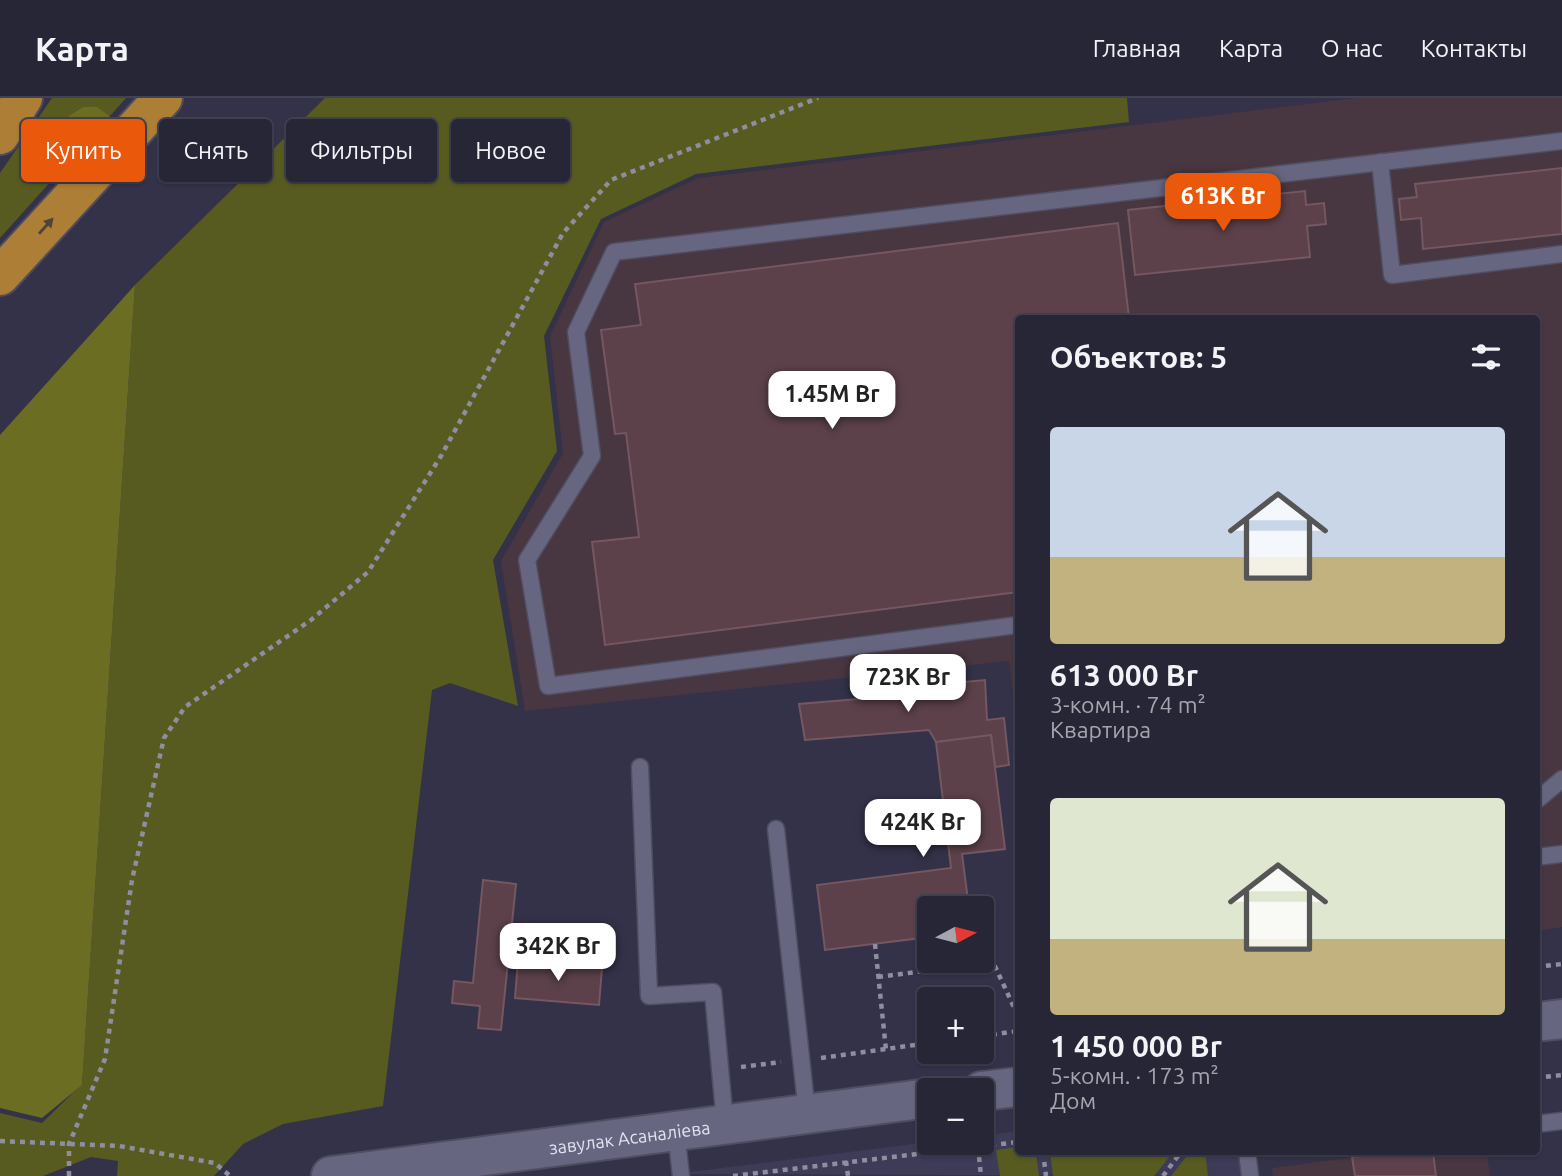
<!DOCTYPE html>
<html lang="ru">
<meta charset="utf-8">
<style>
:root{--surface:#262637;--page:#323242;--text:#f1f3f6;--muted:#a4a5ad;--line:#424352;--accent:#ea580c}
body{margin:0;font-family:Ubuntu,sans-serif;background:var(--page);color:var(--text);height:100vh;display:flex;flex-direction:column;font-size:26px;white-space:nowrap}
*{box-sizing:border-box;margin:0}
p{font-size:23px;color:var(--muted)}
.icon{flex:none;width:38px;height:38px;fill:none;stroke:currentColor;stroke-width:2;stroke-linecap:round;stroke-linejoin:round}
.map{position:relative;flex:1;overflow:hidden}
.panel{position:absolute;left:1015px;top:217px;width:525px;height:840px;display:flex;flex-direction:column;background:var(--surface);border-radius:7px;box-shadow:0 2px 5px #0004,0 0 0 2px var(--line)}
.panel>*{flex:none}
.hud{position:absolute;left:21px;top:21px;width:665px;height:63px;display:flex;gap:14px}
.needle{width:46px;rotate:83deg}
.tools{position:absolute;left:917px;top:798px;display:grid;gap:14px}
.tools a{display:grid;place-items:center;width:77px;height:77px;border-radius:7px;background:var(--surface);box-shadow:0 2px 5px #0004,0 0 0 2px var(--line);font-size:35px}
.price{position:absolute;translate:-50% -60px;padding:0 16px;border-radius:14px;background:#fff;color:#222;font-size:23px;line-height:46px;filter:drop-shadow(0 2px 4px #0008)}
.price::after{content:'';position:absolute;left:50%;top:42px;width:21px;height:16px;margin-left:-10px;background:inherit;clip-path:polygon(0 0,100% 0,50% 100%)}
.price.active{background:var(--accent);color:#fff}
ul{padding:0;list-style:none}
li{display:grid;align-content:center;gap:14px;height:371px;padding:0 35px}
li span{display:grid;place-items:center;height:217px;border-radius:7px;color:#555}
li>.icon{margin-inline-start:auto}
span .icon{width:126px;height:126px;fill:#fffc;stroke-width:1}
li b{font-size:30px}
h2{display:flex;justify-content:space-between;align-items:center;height:84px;padding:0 35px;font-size:30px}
.chip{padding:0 24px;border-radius:7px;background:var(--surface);box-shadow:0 2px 5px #0004,0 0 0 2px var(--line);font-size:24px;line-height:63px}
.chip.active{background:var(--accent);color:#fff}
header{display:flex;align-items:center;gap:42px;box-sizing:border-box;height:98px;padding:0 35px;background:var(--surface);border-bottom:2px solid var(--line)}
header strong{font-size:33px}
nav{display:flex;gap:38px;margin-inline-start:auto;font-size:24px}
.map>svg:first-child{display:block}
</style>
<header>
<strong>Карта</strong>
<nav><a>Главная</a><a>Карта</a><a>О нас</a><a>Контакты</a></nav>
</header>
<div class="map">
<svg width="1562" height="1078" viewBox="0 0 1562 1078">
<rect width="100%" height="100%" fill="#333249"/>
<g fill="#483640">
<path d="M 1357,0 L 1562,0 L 1562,829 L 1537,833 L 1536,220 L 1018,220 L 1018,637 L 1009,563 L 525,613 L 501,463 L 563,355 L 550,238 L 604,124 L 698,80 Z"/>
<path d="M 1396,1054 L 1487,1054 L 1490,1078 L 1273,1078 L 1272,1070 Z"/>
</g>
<path fill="#3d3b58" d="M 1018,1033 L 1018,1054 L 1239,1054 L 1242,1078 L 673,1076 L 929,1044 L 982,1045 L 982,1038 Z"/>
<g fill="#585b20">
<path d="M 52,0 L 126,0 L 110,18 C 85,1 75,10 57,31 L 61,56 L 69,63 L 0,140 L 0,75 Z"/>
<path d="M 325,0 L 1127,0 L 1129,24 L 696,76 L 601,121 L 544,238 L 557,353 L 493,462 L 518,608 L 450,585 L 432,592 L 383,1008 L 283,1026 L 243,1046 L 214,1078 L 117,1078 L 118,1063 L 91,1059 L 43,1078 L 0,1078 L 0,1015 L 42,1025 L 82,986 L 135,187 Z"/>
<path d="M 1018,1049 L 1018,1054 L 1036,1054 L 1039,1078 L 1000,1078 L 996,1052 Z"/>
<path d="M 1050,1054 L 1173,1054 L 1154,1078 L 1053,1078 Z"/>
<path d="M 1190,1054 L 1205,1054 L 1208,1078 L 1171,1078 Z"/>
</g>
<g fill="#6a6d22">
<path d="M 83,9 L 97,9 L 110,18 L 69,63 L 56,44 C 58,26 67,17 83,9 Z"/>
<path d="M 135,187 L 82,987 L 42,1020 L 0,1010 L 0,337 Z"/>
</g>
<g fill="#5c414a" stroke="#745761" stroke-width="2">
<path d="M 1562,70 L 1562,136 L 1423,151 L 1421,120 L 1401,122 L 1399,101 L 1417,99 L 1415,86 Z"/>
<path d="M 1305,93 L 1306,107 L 1324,105 L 1326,126 L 1307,128 L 1310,159 L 1135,177 L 1128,112 Z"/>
<path d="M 1118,125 L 1129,220 L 1018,220 L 1018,494 L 605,547 L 592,444 L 639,439 L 626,335 L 615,336 L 601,232 L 641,227 L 635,186 Z"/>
<path d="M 887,576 L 889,591 L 985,582 L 987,622 L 1004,620 L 1009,667 L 995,669 L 991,637 L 936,644 L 929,632 L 805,642 L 799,606 L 858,601 L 856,579 Z"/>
<path d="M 991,637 L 1005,751 L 962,756 L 969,810 L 929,810 L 929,839 L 825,852 L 817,787 L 951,770 L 936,644 Z"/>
<path d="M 483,782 L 516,786 L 501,932 L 478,930 L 480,908 L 452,905 L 454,883 L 473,885 Z"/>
<path d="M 518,863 L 602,870 L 599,907 L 515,900 Z"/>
<path d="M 1396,1054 L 1433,1054 L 1436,1078 L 1355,1078 L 1352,1059 Z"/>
</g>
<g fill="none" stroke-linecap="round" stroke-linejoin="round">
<defs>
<g id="lane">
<path d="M 1380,64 L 1392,177 L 1562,156"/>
<path d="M 1018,527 L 548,588 L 527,462 L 592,358 L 576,234 L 614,154 L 1562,43"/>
<path d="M 640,669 L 649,898 L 713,894 L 725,1025"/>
<path d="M 1536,703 L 1562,681"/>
<path d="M 776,731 L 807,1015"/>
<path d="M 1536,759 L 1562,756"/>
<path d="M 1536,1026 L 1562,1023"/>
<path d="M 676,1034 L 681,1078"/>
<path d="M 1247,1054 L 1250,1078"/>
</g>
<g id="secondary">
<path d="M 1536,924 L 1562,921"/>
<path d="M 982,993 L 1018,989"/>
<path id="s1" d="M 331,1078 L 929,1000"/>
</g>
<g id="highway">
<path d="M 0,37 L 23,0"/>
<path d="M 0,178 L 163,0"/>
</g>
</defs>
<use href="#lane" stroke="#4f4d60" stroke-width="19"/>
<use href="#secondary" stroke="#4f4d60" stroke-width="42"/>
<use href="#highway" stroke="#4f4d60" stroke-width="42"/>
<g stroke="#8e8ea0" stroke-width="4.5" stroke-dasharray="5 5" stroke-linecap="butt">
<path d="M 875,846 L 886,952"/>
<path d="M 1536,869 L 1562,866"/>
<path d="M 878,879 L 993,864 L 1018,918"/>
<path d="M 982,938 L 1018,933"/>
<path d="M 821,960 L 929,945"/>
<path d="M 741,969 L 781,964"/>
<path d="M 1536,980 L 1562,977"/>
<path d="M 0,1043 L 119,1048 L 215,1065 L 230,1078"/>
<path d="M 978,1049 L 981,1078"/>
<path d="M 1043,1054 L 1046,1078"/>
<path d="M 846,1063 L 848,1078"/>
<path d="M 69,1078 L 69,1046 L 105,961 L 132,782 L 164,640 L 185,609 L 311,522 L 368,474 L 441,358 L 563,135 L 611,82 L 818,0"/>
<path d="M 733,1078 L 1018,1044"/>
<path d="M 1163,1078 L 1181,1054"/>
</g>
<use href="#lane" stroke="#676680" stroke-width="16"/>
<use href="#secondary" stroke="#676680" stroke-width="38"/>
<use href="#highway" stroke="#ad7e35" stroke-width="38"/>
</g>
<defs><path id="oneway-solid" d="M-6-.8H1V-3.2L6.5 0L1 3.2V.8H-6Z" transform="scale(1.75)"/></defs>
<use fill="#51423b" href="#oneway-solid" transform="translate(46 128) rotate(-48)"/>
<g text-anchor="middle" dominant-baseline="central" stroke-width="5" stroke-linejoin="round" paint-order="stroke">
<g font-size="18" fill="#e2e2f0" stroke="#29283e">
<text stroke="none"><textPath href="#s1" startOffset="301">завулак Асаналіева</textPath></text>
</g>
</g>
</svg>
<div class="tools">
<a><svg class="needle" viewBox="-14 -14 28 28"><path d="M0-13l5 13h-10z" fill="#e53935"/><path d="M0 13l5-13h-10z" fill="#a4a5ad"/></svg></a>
<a>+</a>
<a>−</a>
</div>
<b class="price active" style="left:1223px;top:135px">613K Br</b>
<b class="price" style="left:832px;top:333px">1.45M Br</b>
<b class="price" style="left:908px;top:616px">723K Br</b>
<b class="price" style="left:923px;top:761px">424K Br</b>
<b class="price" style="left:558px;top:885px">342K Br</b>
<div class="hud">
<a class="chip active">Купить</a>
<a class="chip">Снять</a>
<a class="chip">Фильтры</a>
<a class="chip">Новое</a>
</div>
<section class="panel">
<h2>Объектов: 5<svg class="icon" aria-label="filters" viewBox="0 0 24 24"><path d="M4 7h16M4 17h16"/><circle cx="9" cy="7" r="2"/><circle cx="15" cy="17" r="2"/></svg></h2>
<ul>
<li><span style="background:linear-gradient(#c9d6e8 60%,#c2b280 0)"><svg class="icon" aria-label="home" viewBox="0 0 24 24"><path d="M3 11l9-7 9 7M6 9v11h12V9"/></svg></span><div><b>613 000 Br</b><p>3-комн. · 74 m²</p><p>Квартира</p></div></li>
<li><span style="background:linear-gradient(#dfe7d0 65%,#c2b280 0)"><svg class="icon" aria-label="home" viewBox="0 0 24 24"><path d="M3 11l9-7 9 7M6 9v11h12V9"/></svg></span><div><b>1 450 000 Br</b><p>5-комн. · 173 m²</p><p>Дом</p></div></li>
</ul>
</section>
</div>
